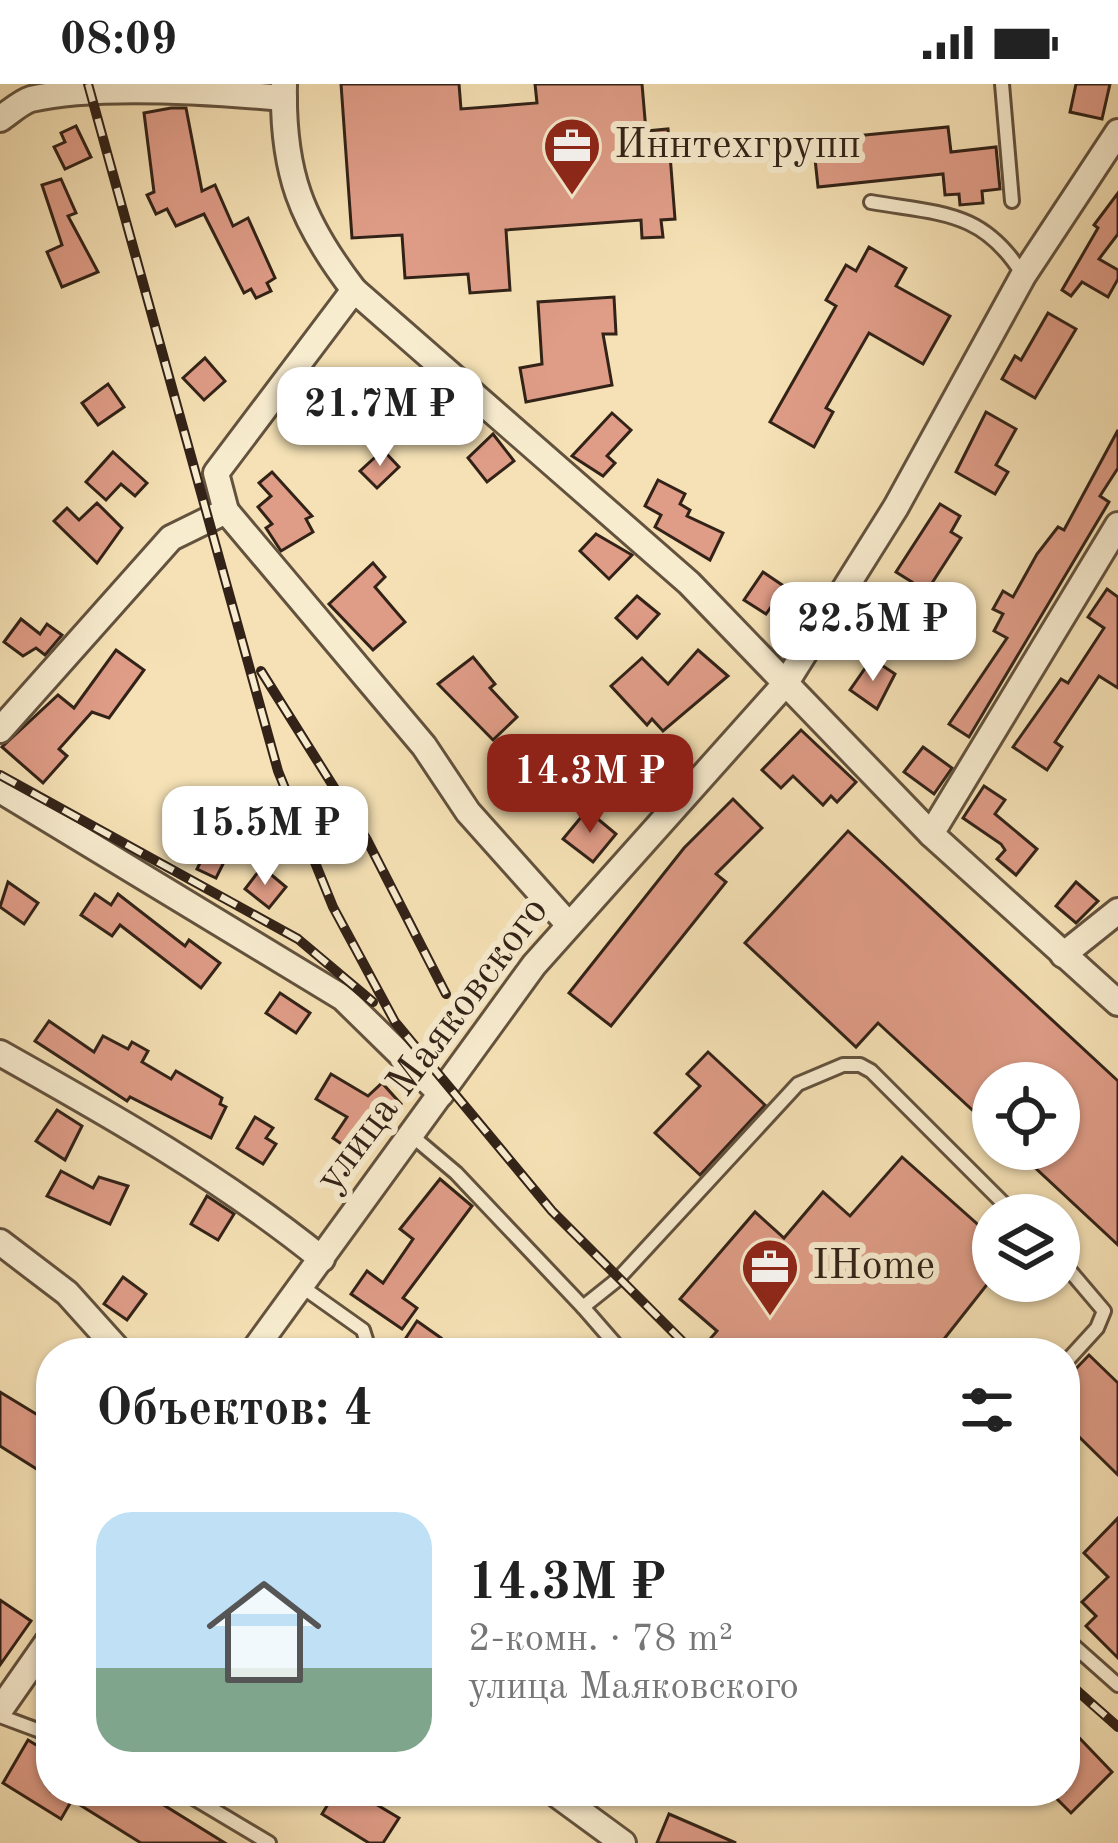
<!DOCTYPE html>
<html lang="ru">
<meta charset="utf-8">
<style>
:root{--surface:#fff;--page:#f6f6f6;--text:#222;--muted:#767676;--line:#e0e0e0;--accent:#8f2418}
body{margin:0;font-family:"Old Standard TT",serif;background:var(--page);color:var(--text);height:100vh;display:flex;flex-direction:column;font-size:45px;white-space:nowrap}
*{box-sizing:border-box;margin:0}
p{font-size:39px;color:var(--muted)}
.icon{flex:none;width:66px;height:66px;fill:none;stroke:currentColor;stroke-width:2;stroke-linecap:round;stroke-linejoin:round}
.map{position:relative;flex:1;overflow:hidden}
.details{position:absolute;left:36px;top:1254px;width:1044px;height:468px;display:flex;flex-direction:column;background:var(--surface);border-radius:48px;box-shadow:0 3px 9px #0004}
.details>*{flex:none}
.buttons{position:absolute;left:972px;top:978px;display:grid;gap:24px}
.buttons a{display:grid;place-items:center;width:108px;height:108px;border-radius:50%;background:var(--surface);box-shadow:0 3px 9px #0004;font-size:60px}
.price{position:absolute;translate:-50% -102px;padding:0 27px;border-radius:24px;background:#fff;color:#222;font-size:39px;line-height:78px;filter:drop-shadow(0 3px 6px #0008)}
.price::after{content:'';position:absolute;left:50%;top:72px;width:36px;height:27px;margin-left:-18px;background:inherit;clip-path:polygon(0 0,100% 0,50% 100%)}
.price.current{background:var(--accent);color:#fff}
ul{padding:0;list-style:none}
li{display:flex;align-items:center;gap:36px;height:300px;padding:0 60px}
li+li{border-top:3px solid var(--line)}
li span{display:grid;place-items:center;flex:none;width:336px;height:240px;border-radius:36px;color:#555}
li>.icon{margin-inline-start:auto}
span .icon{width:144px;height:144px;fill:#fffc;stroke-width:1}
li b{font-size:51px}
h2{display:flex;justify-content:space-between;align-items:center;height:144px;padding:0 60px;font-size:51px}
.status{display:flex;justify-content:space-between;align-items:center;height:84px;padding:0 60px;background:var(--surface);direction:ltr}
.status svg{height:33px;fill:currentColor}
.map>svg:first-child{display:block}
</style>
<div class="status"><b>08:09</b><svg viewBox="0 0 49 12"><path d="M0 12V9h3v3zM5 12V6h3v6zM10 12V3h3v9zM15 12V0h3v12zM26 1h20v11H26zM47 4h2v5h-2z"/></svg></div>
<div class="map">
<svg width="1118" height="1759" viewBox="0 0 1118 1759">
<rect width="100%" height="100%" fill="#f5e1b5"/>
<filter id="stains"><feTurbulence type="fractalNoise" baseFrequency=".00167" numOctaves="4"/><feColorMatrix values="0 0 0 0 .2 0 0 0 0 .09 0 0 0 0 .02 0 0 0 .5 -.17"/></filter>
<radialGradient id="worn" r=".72"><stop offset=".6" stop-color="#630" stop-opacity="0"/><stop offset="1" stop-color="#630" stop-opacity=".3"/></radialGradient>
<g fill="#df9c87" stroke="#322217" stroke-width="3">
<path d="M 341,0 L 459,0 L 461,25 L 537,19 L 535,0 L 642,0 L 646,47 L 668,45 L 675,135 L 661,136 L 663,153 L 642,154 L 641,136 L 506,146 L 510,206 L 470,209 L 468,190 L 405,194 L 402,151 L 352,154 Z"/>
<path d="M 1076,0 L 1110,0 L 1102,35 L 1070,28 Z"/>
<path d="M 171,24 L 186,24 L 202,107 L 215,101 L 233,142 L 248,134 L 275,194 L 267,199 L 271,207 L 256,214 L 251,205 L 244,209 L 204,130 L 176,142 L 167,125 L 156,130 L 147,111 L 154,108 L 144,29 Z"/>
<path d="M 76,42 L 91,73 L 65,85 L 54,63 L 65,58 L 61,49 Z"/>
<path d="M 948,43 L 951,68 L 996,63 L 1000,105 L 982,107 L 983,119 L 960,121 L 959,110 L 945,111 L 943,90 L 818,103 L 813,56 Z"/>
<path d="M 61,95 L 76,129 L 68,132 L 98,188 L 62,203 L 47,168 L 62,161 L 42,101 Z"/>
<path d="M 1118,109 L 1118,150 L 1099,175 L 1118,186 L 1118,195 L 1108,213 L 1082,198 L 1071,212 L 1062,206 L 1098,144 L 1094,141 Z"/>
<path d="M 869,163 L 906,184 L 896,202 L 950,232 L 923,280 L 869,249 L 826,324 L 833,328 L 814,363 L 770,338 L 836,222 L 826,216 L 846,181 L 856,187 Z"/>
<path d="M 614,213 L 616,250 L 603,250 L 612,301 L 526,318 L 520,284 L 542,280 L 538,218 Z"/>
<path d="M 1048,229 L 1076,245 L 1035,314 L 1002,295 L 1015,272 L 1021,276 Z"/>
<path d="M 205,274 L 225,297 L 204,316 L 183,294 Z"/>
<path d="M 108,300 L 124,323 L 98,341 L 82,319 Z"/>
<path d="M 986,328 L 1016,345 L 996,381 L 1008,388 L 995,410 L 956,388 Z"/>
<path d="M 612,329 L 631,346 L 607,372 L 615,379 L 603,392 L 572,372 Z"/>
<path d="M 1118,346 L 1118,384 L 1100,412 L 1109,418 L 969,653 L 949,640 L 1007,554 L 994,547 L 1003,530 L 993,525 L 1003,507 L 1013,513 L 1037,470 L 1058,443 L 1064,446 Z"/>
<path d="M 493,350 L 514,377 L 487,398 L 468,374 Z"/>
<path d="M 383,366 L 399,383 L 377,404 L 360,387 Z"/>
<path d="M 113,368 L 147,399 L 135,412 L 121,400 L 106,416 L 86,398 Z"/>
<path d="M 272,388 L 312,432 L 306,435 L 313,448 L 281,467 L 266,444 L 272,440 L 258,423 L 271,412 L 259,399 Z"/>
<path d="M 658,396 L 685,410 L 680,420 L 690,426 L 687,432 L 723,449 L 710,476 L 655,443 L 661,431 L 645,422 Z"/>
<path d="M 97,419 L 122,444 L 97,479 L 54,437 L 67,424 L 79,436 Z"/>
<path d="M 940,420 L 960,432 L 951,448 L 961,454 L 914,527 L 951,549 L 938,570 L 888,540 L 912,498 L 896,488 Z"/>
<path d="M 596,450 L 632,471 L 609,495 L 580,467 Z"/>
<path d="M 373,479 L 385,493 L 375,503 L 405,538 L 373,566 L 329,520 Z"/>
<path d="M 763,488 L 794,509 L 780,529 L 771,523 L 766,530 L 744,516 Z"/>
<path d="M 1107,505 L 1118,513 L 1118,604 L 1099,592 L 1055,658 L 1062,663 L 1047,686 L 1013,663 L 1061,595 L 1068,599 L 1104,544 L 1088,533 Z"/>
<path d="M 637,512 L 659,530 L 637,554 L 616,534 Z"/>
<path d="M 21,535 L 40,550 L 47,540 L 62,551 L 45,571 L 36,564 L 23,572 L 4,558 Z"/>
<path d="M 116,566 L 144,586 L 109,634 L 92,628 L 59,665 L 67,672 L 43,699 L 2,663 L 58,611 L 74,624 Z"/>
<path d="M 698,566 L 728,592 L 663,647 L 652,635 L 647,641 L 611,602 L 642,574 L 668,600 Z"/>
<path d="M 473,573 L 495,600 L 490,604 L 517,633 L 493,656 L 438,600 Z"/>
<path d="M 877,578 L 895,590 L 877,625 L 850,606 L 866,583 L 871,586 Z"/>
<path d="M 801,646 L 856,698 L 837,718 L 831,712 L 823,721 L 793,692 L 781,704 L 762,686 Z"/>
<path d="M 923,663 L 952,684 L 934,710 L 904,688 Z"/>
<path d="M 984,702 L 1005,716 L 995,730 L 1037,765 L 1016,791 L 997,775 L 1005,766 L 1001,760 L 963,734 Z"/>
<path d="M 733,715 L 762,744 L 716,790 L 726,798 L 611,942 L 569,909 L 684,764 Z"/>
<path d="M 587,726 L 616,750 L 593,778 L 563,755 Z"/>
<path d="M 848,747 L 1118,997 L 1118,1161 L 1015,1065 L 1059,1065 L 1059,999 L 993,999 L 993,1045 L 878,939 L 856,963 L 745,859 Z"/>
<path d="M 214,751 L 233,760 L 216,794 L 197,785 Z"/>
<path d="M 262,783 L 286,803 L 269,824 L 245,805 Z"/>
<path d="M 8,798 L 38,819 L 24,840 L 0,823 Z"/>
<path d="M 1076,798 L 1098,817 L 1076,839 L 1056,822 Z"/>
<path d="M 95,810 L 111,821 L 118,810 L 185,862 L 189,856 L 220,879 L 201,904 L 120,841 L 112,852 L 81,831 Z"/>
<path d="M 280,909 L 310,929 L 296,949 L 266,929 Z"/>
<path d="M 49,937 L 94,968 L 103,952 L 128,965 L 132,958 L 148,967 L 142,978 L 171,995 L 176,987 L 222,1014 L 220,1020 L 226,1023 L 211,1054 L 130,1013 L 127,1017 L 35,957 Z"/>
<path d="M 708,968 L 765,1021 L 700,1091 L 655,1049 L 700,1002 L 687,990 Z"/>
<path d="M 331,990 L 368,1012 L 382,999 L 401,1020 L 389,1031 L 384,1026 L 356,1070 L 333,1054 L 347,1033 L 316,1015 Z"/>
<path d="M 57,1026 L 82,1042 L 65,1076 L 36,1057 Z"/>
<path d="M 255,1033 L 273,1044 L 266,1054 L 276,1060 L 263,1080 L 237,1064 Z"/>
<path d="M 902,1073 L 993,1154 L 993,1193 L 933,1269 L 698,1269 L 717,1247 L 680,1215 L 755,1128 L 784,1154 L 823,1108 L 850,1132 Z"/>
<path d="M 61,1087 L 93,1104 L 99,1093 L 128,1102 L 110,1140 L 47,1112 Z"/>
<path d="M 440,1095 L 472,1122 L 403,1214 L 417,1224 L 402,1245 L 351,1210 L 367,1187 L 383,1199 L 413,1155 L 400,1145 Z"/>
<path d="M 207,1112 L 234,1130 L 218,1156 L 191,1140 Z"/>
<path d="M 123,1193 L 146,1210 L 127,1236 L 104,1220 Z"/>
<path d="M 417,1237 L 441,1254 L 431,1269 L 396,1269 Z"/>
<path d="M 1089,1271 L 1118,1299 L 1118,1391 L 1065,1339 L 1065,1296 Z"/>
<path d="M 0,1308 L 51,1339 L 51,1394 L 0,1362 Z"/>
<path d="M 1118,1434 L 1118,1574 L 1086,1542 L 1096,1532 L 1082,1518 L 1108,1493 L 1084,1469 Z"/>
<path d="M 0,1516 L 31,1537 L 0,1581 Z"/>
<path d="M 1065,1639 L 1112,1688 L 1071,1729 L 1049,1707 L 1065,1707 Z"/>
<path d="M 28,1656 L 51,1670 L 51,1707 L 141,1707 L 225,1759 L 141,1759 L 72,1716 L 61,1735 L 3,1699 Z"/>
<path d="M 336,1707 L 354,1707 L 399,1734 L 383,1759 L 369,1759 L 322,1730 Z"/>
<path d="M 669,1730 L 736,1759 L 657,1759 Z"/>
</g>
<g fill="none" stroke-linecap="round" stroke-linejoin="round">
<defs>
<g id="service">
<path d="M 1002,0 L 1012,117"/>
<path d="M 871,118 C 940,130 983,126 1023,191"/>
<path d="M 411,1051 L 456,1089 L 583,1223 L 618,1195 L 798,1000 L 843,981 L 860,981 L 871,987 L 1015,1131"/>
<path d="M 1059,1174 L 1104,1227 L 1097,1244 L 1065,1279"/>
<path d="M 301,1202 L 363,1246 L 368,1262 L 363,1269"/>
<path d="M 583,1223 L 623,1269"/>
<path d="M 1065,1554 L 1118,1601"/>
<path d="M 0,1632 L 51,1651"/>
<path d="M 182,1707 L 269,1759"/>
</g>
<g id="minor">
<path d="M 284,0 C 282,88 301,137 354,206 L 689,499 L 931,750 L 1118,919"/>
<path d="M 0,35 C 9,29 21,18 31,15 C 96,0 216,8 284,14"/>
<path d="M 226,427 L 424,662 L 468,728 L 569,841"/>
<path d="M 0,646 L 171,454 L 226,427 L 216,389 L 354,206"/>
<path d="M 0,706 L 343,914 L 441,1010"/>
<path d="M 931,750 L 1118,441"/>
<path d="M 1063,871 L 1118,827"/>
<path d="M 0,969 C 112,1032 222,1094 322,1175"/>
<path d="M 0,1158 L 67,1209 L 121,1269"/>
<path d="M 252,1269 L 534,881 L 785,600 L 896,423 L 1023,192 L 1118,48"/>
<path d="M 0,1626 L 51,1553"/>
<path d="M 552,1707 L 623,1759"/>
</g>
</defs>
<use href="#service" stroke="#63523e" stroke-width="18"/>
<use href="#minor" stroke="#63523e" stroke-width="30"/>
<use href="#service" stroke="#f8eccf" stroke-width="12"/>
<use href="#minor" stroke="#f8eccf" stroke-width="24"/>
<defs>
<g id="rail">
<path d="M 88,0 L 278,687 L 333,823 L 395,938 L 552,1127 L 694,1269"/>
<path d="M 261,587 L 367,756 L 446,910"/>
<path d="M 0,691 L 298,855 L 373,918"/>
<path d="M 1065,1596 L 1118,1643"/>
</g>
</defs>
<use href="#rail" stroke="#322217" stroke-width="10"/>
<use href="#rail" stroke="#f8eccf" stroke-width="6" stroke-dasharray="18" stroke-linecap="butt"/>
</g>
<defs>
<symbol id="office-pin" viewBox="-11 -11 22 30"><path d="M0 17L-7.5 6A9.5 9.5 0 1 1 7.5 6Z" fill="#8f2418" stroke="#f8eccf"/><path d="M-6-3h4V-5.5h4V-3h4V5H-6ZM-1-4.5V-3h2v-1.5ZM-6 0V1H6V0Z" fill="#fff"/></symbol>
</defs>
<g fill-rule="evenodd">
<use href="#office-pin" x="539" y="29" width="66" height="90"/>
<use href="#office-pin" x="737" y="1150" width="66" height="90"/>
</g>
<g text-anchor="middle" dominant-baseline="central" stroke-width="12" stroke-linejoin="round" paint-order="stroke">
<g font-size="42" fill="#322217" stroke="#f8eccf" text-anchor="start">
<text x="614" y="62">Иннтехгрупп</text>
<text x="812" y="1183">IHome</text>
</g>
<g font-size="42" fill="#322217" stroke="#f8eccf">
<text transform="translate(433 961) rotate(-53)">улица Маяковского</text>
</g>
</g>
<rect width="100%" height="100%" filter="url(#stains)"/>
<rect width="100%" height="100%" fill="url(#worn)"/>
</svg>
<div class="buttons">
<a><svg class="icon" aria-label="locate" viewBox="0 0 24 24"><circle cx="12" cy="12" r="6"/><path d="M12 2v4M12 18v4M2 12h4M18 12h4"/></svg></a>
<a><svg class="icon" aria-label="layers" viewBox="0 0 24 24"><path d="M12 4l9 5-9 5-9-5zM3 14l9 5 9-5"/></svg></a>
</div>
<b class="price" style="left:380px;top:385px">21.7M ₽</b>
<b class="price" style="left:873px;top:600px">22.5M ₽</b>
<b class="price current" style="left:590px;top:752px">14.3M ₽</b>
<b class="price" style="left:265px;top:804px">15.5M ₽</b>
<section class="details">
<h2>Объектов: 4<svg class="icon" aria-label="filters" viewBox="0 0 24 24"><path d="M4 7h16M4 17h16"/><circle cx="9" cy="7" r="2"/><circle cx="15" cy="17" r="2"/></svg></h2>
<ul>
<li><span style="background:linear-gradient(#bfe0f5 65%,#7fa58c 0)"><svg class="icon" aria-label="home" viewBox="0 0 24 24"><path d="M3 11l9-7 9 7M6 9v11h12V9"/></svg></span><div><b>14.3M ₽</b><p>2-комн. · 78 m²</p><p>улица Маяковского</p></div></li>
</ul>
</section>
</div>
